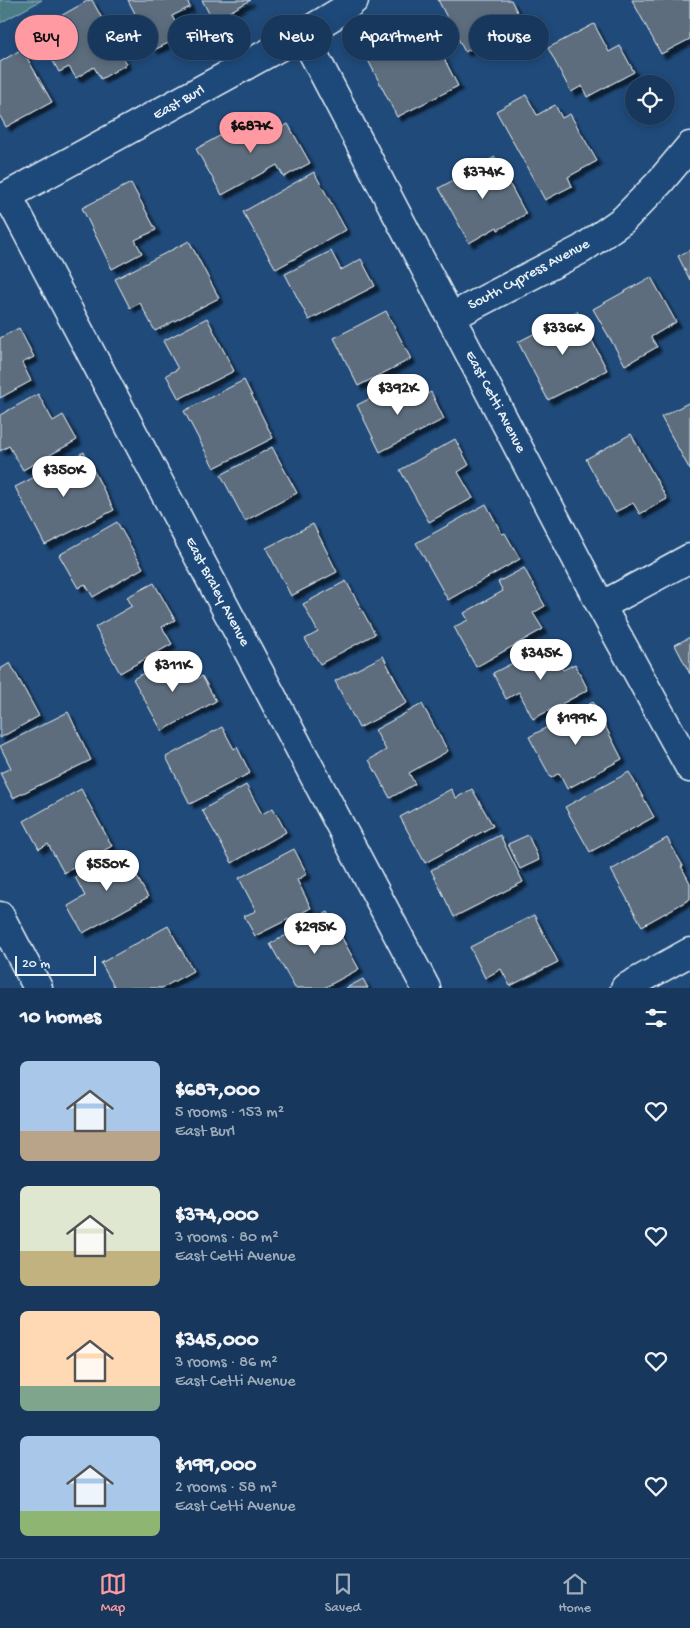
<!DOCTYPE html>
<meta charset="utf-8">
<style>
:root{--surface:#17385c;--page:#203f62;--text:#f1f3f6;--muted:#9eacbb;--line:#365272;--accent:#ff9aa2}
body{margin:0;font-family:"Gochi Hand",sans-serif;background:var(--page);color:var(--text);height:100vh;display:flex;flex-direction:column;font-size:19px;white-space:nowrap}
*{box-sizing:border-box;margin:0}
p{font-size:16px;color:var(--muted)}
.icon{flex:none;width:28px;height:28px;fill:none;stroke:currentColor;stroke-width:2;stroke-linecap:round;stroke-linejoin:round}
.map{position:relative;height:988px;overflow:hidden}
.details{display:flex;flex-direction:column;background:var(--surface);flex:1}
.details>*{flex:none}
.top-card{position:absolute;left:15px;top:15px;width:660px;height:45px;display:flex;gap:10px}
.buttons{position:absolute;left:625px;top:75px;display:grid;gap:10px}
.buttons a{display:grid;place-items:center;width:50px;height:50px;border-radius:50%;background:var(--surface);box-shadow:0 2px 8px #0003,0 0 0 1px var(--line);font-size:25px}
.scale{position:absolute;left:15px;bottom:12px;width:81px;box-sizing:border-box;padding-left:5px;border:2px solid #e8f1f8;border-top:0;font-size:14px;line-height:18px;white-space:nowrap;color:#e8f1f8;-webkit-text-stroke:4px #1f4a7a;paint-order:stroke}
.price{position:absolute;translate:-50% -42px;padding:0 11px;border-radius:18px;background:#fff;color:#222;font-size:16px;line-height:32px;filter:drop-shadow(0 1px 2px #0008)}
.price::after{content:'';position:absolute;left:50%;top:30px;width:15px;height:11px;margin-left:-8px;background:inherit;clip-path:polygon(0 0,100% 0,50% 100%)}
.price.active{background:var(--accent);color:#111}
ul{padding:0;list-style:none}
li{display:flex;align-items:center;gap:15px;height:125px;padding:0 20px}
li span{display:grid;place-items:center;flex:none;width:140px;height:100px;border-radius:8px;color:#555}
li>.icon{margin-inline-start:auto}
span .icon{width:60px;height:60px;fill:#fffc;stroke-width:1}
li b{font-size:21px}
h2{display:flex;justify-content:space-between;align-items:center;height:60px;padding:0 20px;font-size:21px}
.pill{padding:0 18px;border-radius:22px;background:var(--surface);box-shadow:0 2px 8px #0003,0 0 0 1px var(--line);font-size:18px;line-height:45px}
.pill.active{background:var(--accent);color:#111}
.tabs{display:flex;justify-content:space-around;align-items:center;height:70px;border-top:1px solid var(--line);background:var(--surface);font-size:14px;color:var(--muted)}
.tabs a{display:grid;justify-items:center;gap:2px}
.tabs .active{color:var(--accent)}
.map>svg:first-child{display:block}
</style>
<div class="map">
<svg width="690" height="988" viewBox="0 0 690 988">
<defs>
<filter id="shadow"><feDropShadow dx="4.5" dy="4.5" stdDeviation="1" flood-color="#0009"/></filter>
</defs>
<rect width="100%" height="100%" fill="#1f4a7a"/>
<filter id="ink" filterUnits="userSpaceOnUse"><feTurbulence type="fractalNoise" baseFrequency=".02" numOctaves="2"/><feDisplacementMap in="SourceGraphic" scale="10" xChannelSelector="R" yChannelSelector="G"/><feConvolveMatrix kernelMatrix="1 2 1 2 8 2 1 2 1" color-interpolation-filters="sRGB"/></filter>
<g filter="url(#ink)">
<path fill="#4c7c86" stroke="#9ab6bf" d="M 0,0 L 42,0 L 0,23 Z"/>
<g fill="#5d6d7d" stroke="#e8f1f8" filter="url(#shadow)">
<path d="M 89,0 L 92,0 L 127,64 L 101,79 L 94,67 L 76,78 L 69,67 L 59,72 L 36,30 Z"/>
<path d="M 128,0 L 187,0 L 190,7 L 172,16 L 183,36 L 154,50 Z"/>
<path d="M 202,0 L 251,0 L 213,21 Z"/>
<path d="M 438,0 L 511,0 L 523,23 L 465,52 Z"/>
<path d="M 632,0 L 690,0 L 690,39 L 661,54 Z"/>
<path d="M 594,24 L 609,52 L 620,46 L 634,72 L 587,97 L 582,86 L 571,92 L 548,48 Z"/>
<path d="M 428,27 L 458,86 L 397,117 L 367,58 Z"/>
<path d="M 22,49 L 52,102 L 6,127 L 0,116 L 0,62 Z"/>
<path d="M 526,95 L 537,115 L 555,105 L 562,118 L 570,114 L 597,161 L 568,177 L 572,186 L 545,200 L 496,111 Z"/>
<path d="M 259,114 L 270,134 L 288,124 L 310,163 L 284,177 L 277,165 L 222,195 L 196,149 Z"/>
<path d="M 495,157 L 526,214 L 498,230 L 497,227 L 469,243 L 439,188 Z"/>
<path d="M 314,172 L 346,230 L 276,269 L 243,212 Z"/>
<path d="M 131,183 L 156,230 L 135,240 L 142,253 L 112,269 L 82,208 Z"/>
<path d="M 189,241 L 219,298 L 155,331 L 140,303 L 130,308 L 115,279 Z"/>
<path d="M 690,250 L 690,280 L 678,256 Z"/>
<path d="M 331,251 L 341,270 L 361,259 L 375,286 L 309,320 L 285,274 Z"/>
<path d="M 651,277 L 676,322 L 651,337 L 657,347 L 625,365 L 593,309 Z"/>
<path d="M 386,311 L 411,359 L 358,386 L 334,338 Z"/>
<path d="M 577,311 L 607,370 L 548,400 L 518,342 Z"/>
<path d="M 207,318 L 234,371 L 179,399 L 166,375 L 178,369 L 163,341 Z"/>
<path d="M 19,328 L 34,357 L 22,363 L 31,381 L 0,398 L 0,338 Z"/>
<path d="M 244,380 L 273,438 L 214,468 L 184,411 Z"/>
<path d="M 403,382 L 412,401 L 431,392 L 444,419 L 380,452 L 357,405 Z"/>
<path d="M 38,394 L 53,421 L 63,415 L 77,440 L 23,470 L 9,446 L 0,451 L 0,415 Z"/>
<path d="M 690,402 L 690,470 L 661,417 Z"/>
<path d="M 631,434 L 667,499 L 640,514 L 633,503 L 615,512 L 586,459 Z"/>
<path d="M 455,439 L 469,465 L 458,472 L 473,498 L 429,522 L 400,470 Z"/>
<path d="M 272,447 L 297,493 L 245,521 L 221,475 Z"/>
<path d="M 84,452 L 114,510 L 45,545 L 15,487 Z"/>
<path d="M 486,504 L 502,534 L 505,533 L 520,559 L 448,600 L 416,543 Z"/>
<path d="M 117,522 L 143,568 L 93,597 L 85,584 L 78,588 L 59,555 Z"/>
<path d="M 313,524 L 337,572 L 291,596 L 266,548 Z"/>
<path d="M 524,568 L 545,606 L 533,613 L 543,629 L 476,667 L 454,627 L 468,620 L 464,613 L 503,591 L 498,582 Z"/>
<path d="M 346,581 L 375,634 L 320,664 L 305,639 L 318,632 L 303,604 Z"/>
<path d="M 154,583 L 175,620 L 162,627 L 172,644 L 120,673 L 95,627 L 132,606 L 127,597 Z"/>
<path d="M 690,637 L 690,674 L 675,645 Z"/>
<path d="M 550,644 L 563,670 L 575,664 L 588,690 L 533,719 L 519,692 L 506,699 L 493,673 Z"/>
<path d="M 177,655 L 192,682 L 202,676 L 216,701 L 162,731 L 133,679 Z"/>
<path d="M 383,656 L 407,703 L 359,728 L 335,681 Z"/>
<path d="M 10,663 L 39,716 L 0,738 L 0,669 Z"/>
<path d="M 593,702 L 622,759 L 567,789 L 559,773 L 551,778 L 529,737 Z"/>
<path d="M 422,704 L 448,751 L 409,773 L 415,784 L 390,798 L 369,760 L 386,750 L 375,730 Z"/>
<path d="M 68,712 L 91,760 L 13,798 L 0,773 L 11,768 L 0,746 Z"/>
<path d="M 222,727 L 234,749 L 237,747 L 250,773 L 190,804 L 166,757 Z"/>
<path d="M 629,772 L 654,817 L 590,852 L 565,807 Z"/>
<path d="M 246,785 L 262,814 L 273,808 L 286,832 L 232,863 L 202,810 Z"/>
<path d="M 81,789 L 112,846 L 64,873 L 48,844 L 39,849 L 24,821 Z"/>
<path d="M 451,789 L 456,798 L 472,789 L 493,826 L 425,863 L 400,817 Z"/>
<path d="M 500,835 L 523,882 L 454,917 L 431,870 Z"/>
<path d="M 528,835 L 539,860 L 520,869 L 508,844 Z"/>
<path d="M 667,838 L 683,866 L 681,866 L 690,883 L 690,899 L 642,926 L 611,870 Z"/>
<path d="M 294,849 L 307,874 L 297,880 L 311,908 L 255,936 L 244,916 L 256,911 L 239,878 Z"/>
<path d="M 123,851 L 148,897 L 83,933 L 68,906 L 85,896 L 75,877 Z"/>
<path d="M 328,912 L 359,969 L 324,988 L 295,988 L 270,944 Z"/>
<path d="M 534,915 L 558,962 L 510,986 L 501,969 L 485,978 L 470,947 Z"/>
<path d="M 168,926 L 193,971 L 162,988 L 115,988 L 101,963 Z"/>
<path d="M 363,979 L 368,988 L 346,988 Z"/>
</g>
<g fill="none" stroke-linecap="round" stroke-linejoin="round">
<defs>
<g id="minor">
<path d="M 303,34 L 601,606 L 690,768"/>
<path d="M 8,196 L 426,988"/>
<path d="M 0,200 L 303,34 L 341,11 L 354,0"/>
<path d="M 451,317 L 582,249 L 623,220 L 659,183 L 690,146"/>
<path d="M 601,606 L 690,558"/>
<path d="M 0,916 L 38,988"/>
<path d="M 625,988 L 690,952"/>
</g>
</defs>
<use href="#minor" stroke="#e8f1f8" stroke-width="31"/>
<use href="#minor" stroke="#1f4a7a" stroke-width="28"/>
</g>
</g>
<g text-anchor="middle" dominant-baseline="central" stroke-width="4.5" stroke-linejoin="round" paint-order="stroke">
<g font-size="15" fill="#e8f1f8" stroke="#1f4a7a">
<text transform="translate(179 103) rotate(-29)">East Burl</text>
<text transform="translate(529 275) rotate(-28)">South Cypress Avenue</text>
<text transform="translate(495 402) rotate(62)">East Cetti Avenue</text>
<text transform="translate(217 592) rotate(62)">East Braley Avenue</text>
</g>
</g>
</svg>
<div class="buttons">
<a><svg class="icon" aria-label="locate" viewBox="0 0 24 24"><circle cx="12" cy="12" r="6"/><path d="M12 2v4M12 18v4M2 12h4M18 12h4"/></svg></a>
</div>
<div class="scale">20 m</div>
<b class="price active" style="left:251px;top:154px">$687K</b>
<b class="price" style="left:483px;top:200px">$374K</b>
<b class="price" style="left:563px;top:356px">$336K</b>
<b class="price" style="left:398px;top:416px">$392K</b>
<b class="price" style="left:64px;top:498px">$350K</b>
<b class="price" style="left:541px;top:681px">$345K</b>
<b class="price" style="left:173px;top:693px">$311K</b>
<b class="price" style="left:576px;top:746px">$199K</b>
<b class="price" style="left:107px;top:892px">$550K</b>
<b class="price" style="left:315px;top:955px">$295K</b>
<div class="top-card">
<a class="pill active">Buy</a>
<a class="pill">Rent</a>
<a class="pill">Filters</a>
<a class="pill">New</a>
<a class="pill">Apartment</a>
<a class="pill">House</a>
</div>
</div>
<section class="details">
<h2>10 homes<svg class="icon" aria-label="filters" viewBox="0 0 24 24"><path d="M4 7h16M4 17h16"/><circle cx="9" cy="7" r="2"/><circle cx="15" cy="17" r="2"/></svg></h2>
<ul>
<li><span style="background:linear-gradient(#a9c7e8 70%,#b9a48a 0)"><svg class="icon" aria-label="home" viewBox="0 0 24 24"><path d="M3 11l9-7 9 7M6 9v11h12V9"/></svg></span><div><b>$687,000</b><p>5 rooms · 153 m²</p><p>East Burl</p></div><svg class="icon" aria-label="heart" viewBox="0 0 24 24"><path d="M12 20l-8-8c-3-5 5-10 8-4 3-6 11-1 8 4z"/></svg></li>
<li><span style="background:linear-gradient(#dfe7d0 65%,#c2b280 0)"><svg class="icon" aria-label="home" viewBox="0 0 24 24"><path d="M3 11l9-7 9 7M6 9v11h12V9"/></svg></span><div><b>$374,000</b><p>3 rooms · 80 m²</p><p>East Cetti Avenue</p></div><svg class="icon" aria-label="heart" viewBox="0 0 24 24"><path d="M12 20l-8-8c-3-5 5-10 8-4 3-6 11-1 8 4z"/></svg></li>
<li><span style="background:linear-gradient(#ffd9b3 75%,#7fa58c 0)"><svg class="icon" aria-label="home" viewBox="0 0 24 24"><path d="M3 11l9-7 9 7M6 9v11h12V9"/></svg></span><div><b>$345,000</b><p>3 rooms · 86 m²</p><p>East Cetti Avenue</p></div><svg class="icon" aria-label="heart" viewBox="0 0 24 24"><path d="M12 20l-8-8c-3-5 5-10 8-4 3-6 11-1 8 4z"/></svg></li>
<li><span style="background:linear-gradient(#a9c7e8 75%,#8fb573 0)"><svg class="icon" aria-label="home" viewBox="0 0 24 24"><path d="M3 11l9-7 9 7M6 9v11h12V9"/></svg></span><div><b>$199,000</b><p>2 rooms · 58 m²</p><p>East Cetti Avenue</p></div><svg class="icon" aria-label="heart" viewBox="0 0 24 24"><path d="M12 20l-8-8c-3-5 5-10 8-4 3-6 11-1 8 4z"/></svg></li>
</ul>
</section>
<nav class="tabs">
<a class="active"><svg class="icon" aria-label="map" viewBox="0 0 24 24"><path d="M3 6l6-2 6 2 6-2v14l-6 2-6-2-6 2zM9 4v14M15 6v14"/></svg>Map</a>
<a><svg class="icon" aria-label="saved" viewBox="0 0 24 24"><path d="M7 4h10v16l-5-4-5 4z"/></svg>Saved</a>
<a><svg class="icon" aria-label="home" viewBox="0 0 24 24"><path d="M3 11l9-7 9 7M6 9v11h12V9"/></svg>Home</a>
</nav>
